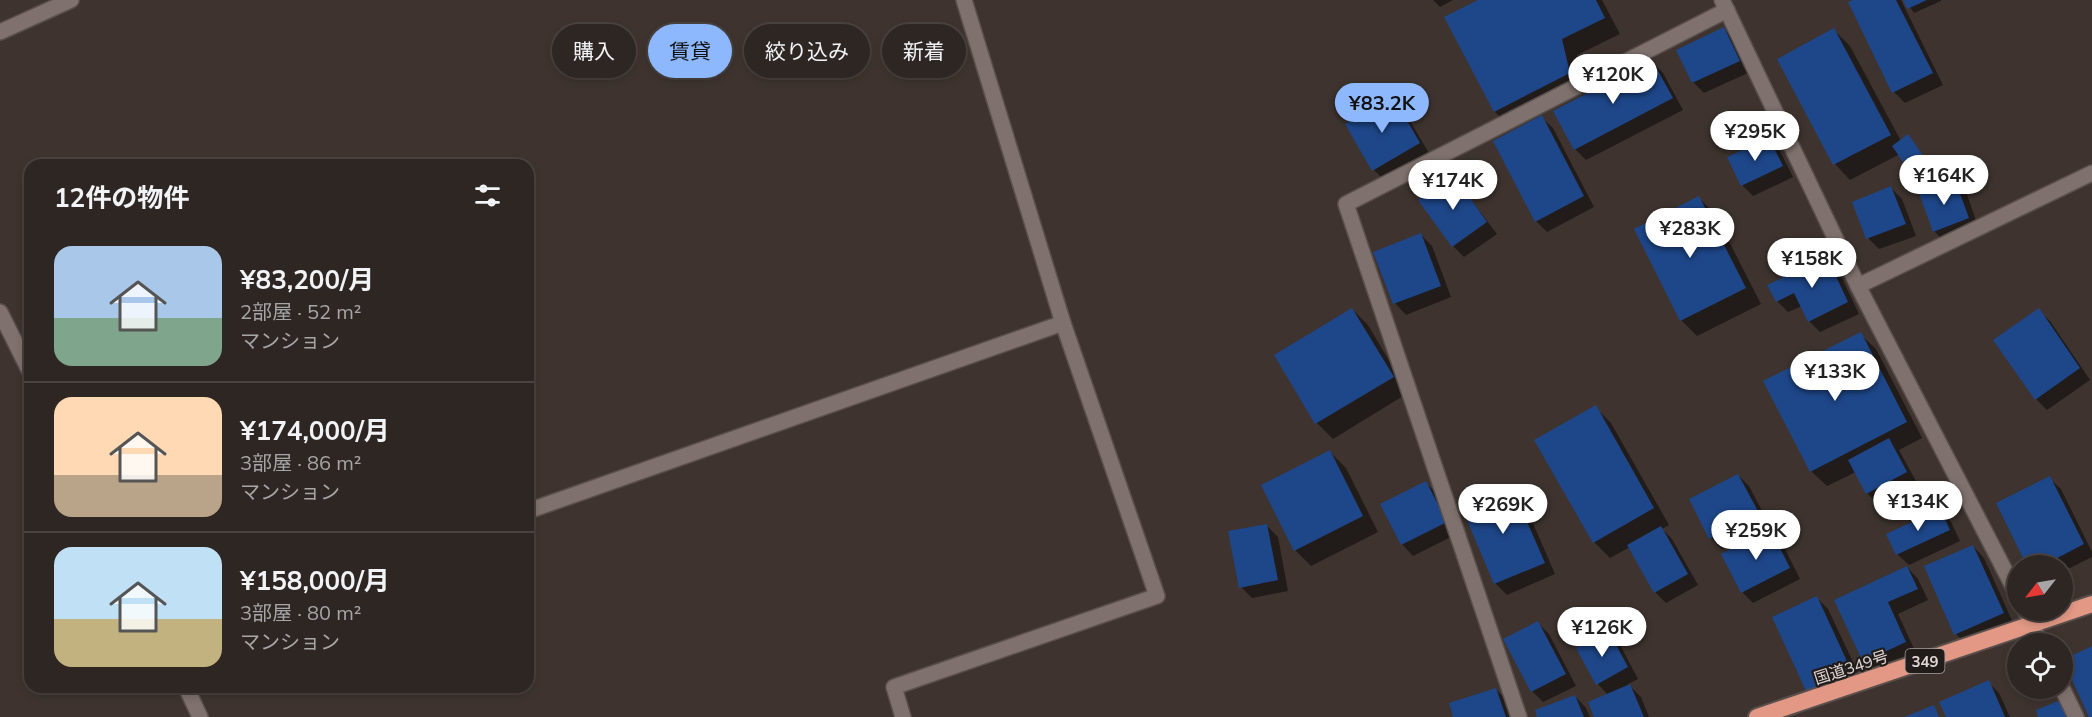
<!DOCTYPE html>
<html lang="ja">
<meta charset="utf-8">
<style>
:root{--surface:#2e2623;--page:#362e2b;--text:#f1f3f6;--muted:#a7a5a6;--line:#494341;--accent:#8eb8fd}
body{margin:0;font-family:Mulish,"Noto Sans JP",sans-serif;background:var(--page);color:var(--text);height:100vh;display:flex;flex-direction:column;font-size:22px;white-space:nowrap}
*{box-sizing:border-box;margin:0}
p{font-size:20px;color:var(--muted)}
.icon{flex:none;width:33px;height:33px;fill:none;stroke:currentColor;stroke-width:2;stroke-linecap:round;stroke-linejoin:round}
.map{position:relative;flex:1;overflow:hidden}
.details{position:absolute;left:24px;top:159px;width:510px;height:534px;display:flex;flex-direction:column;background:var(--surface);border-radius:18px;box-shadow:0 3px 9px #0003,0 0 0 2px var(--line)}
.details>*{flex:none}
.top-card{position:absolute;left:552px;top:24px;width:570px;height:54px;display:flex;gap:12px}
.needle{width:39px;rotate:239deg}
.controls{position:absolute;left:2007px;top:555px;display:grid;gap:12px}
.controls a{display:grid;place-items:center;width:66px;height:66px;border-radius:50%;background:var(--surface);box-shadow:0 3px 9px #0003,0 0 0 2px var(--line);font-size:30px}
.price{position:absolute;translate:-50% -51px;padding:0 14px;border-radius:21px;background:#fff;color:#222;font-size:20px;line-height:39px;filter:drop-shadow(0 2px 3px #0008)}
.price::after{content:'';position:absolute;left:50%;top:36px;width:18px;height:14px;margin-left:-9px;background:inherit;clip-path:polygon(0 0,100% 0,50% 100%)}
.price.on{background:var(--accent);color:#111}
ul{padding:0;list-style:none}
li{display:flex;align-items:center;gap:18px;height:150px;padding:0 30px}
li+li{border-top:2px solid var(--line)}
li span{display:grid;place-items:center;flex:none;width:168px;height:120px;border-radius:18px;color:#555}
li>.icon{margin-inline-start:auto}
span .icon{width:72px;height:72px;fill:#fffc;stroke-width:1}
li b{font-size:26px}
h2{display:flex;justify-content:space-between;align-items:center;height:72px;padding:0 30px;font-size:26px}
.pill{padding:0 21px;border-radius:27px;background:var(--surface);box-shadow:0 3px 9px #0003,0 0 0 2px var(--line);font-size:21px;line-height:54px}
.pill.on{background:var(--accent);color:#111}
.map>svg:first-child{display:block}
</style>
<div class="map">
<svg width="2092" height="717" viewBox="0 0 2092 717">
<rect width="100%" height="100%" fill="#3e332f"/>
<g fill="#0007">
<path d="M 1433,0 L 1453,0 L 1440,7 Z"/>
<path d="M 1481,0 L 1602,0 L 1620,34 L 1577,55 L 1585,89 L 1511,127 L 1495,112 L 1447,18 Z"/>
<path d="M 1856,0 L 1901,0 L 1943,85 L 1905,103 L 1894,92 Z"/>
<path d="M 1905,0 L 1941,0 L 1941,1 L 1914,13 Z"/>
<path d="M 1724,29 L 1735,40 L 1750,72 L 1704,93 L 1693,82 Z"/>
<path d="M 1834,30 L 1850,46 L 1901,141 L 1913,142 L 1933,170 L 1919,180 L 1900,154 L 1850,180 L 1835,164 L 1779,60 Z"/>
<path d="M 1652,62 L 1663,73 L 1683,110 L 1586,160 L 1575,149 Z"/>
<path d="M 1392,98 L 1403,109 L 1430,155 L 1385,181 L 1374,170 L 1347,125 Z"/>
<path d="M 1541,117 L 1553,128 L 1594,207 L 1547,232 L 1536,221 Z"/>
<path d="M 1769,139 L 1780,151 L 1793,177 L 1753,196 L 1742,185 Z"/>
<path d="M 1453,176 L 1497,234 L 1464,257 L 1453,246 Z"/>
<path d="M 1954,181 L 1966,192 L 1979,229 L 1945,242 L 1934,231 Z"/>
<path d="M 1891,188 L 1902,199 L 1916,236 L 1879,249 L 1868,238 Z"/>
<path d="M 1699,198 L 1715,214 L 1761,304 L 1697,336 L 1681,320 Z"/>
<path d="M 1421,235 L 1432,246 L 1451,297 L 1406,315 L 1395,303 Z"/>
<path d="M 1827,259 L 1838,270 L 1859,314 L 1820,332 L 1809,321 L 1802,306 L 1788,312 L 1777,301 Z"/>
<path d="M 1352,309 L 1368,325 L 1408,393 L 1333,439 L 1317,423 L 1276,356 Z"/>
<path d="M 2038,310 L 2050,321 L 2090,380 L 2047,410 L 2036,399 Z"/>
<path d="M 1860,334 L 1876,349 L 1922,438 L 1899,450 L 1917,483 L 1878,504 L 1867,493 L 1856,472 L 1827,486 L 1811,471 Z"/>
<path d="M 1595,407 L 1611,423 L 1669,525 L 1662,529 L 1672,539 L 1698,585 L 1666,603 L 1655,592 L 1630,547 L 1610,558 L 1595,543 L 1536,440 Z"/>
<path d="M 1330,452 L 1346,468 L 1378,532 L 1311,566 L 1295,550 Z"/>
<path d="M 1738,475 L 1749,486 L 1769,524 L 1722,549 L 1711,538 Z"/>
<path d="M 2049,478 L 2061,489 L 2092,552 L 2092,557 L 2062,572 L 2062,566 L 2029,566 Z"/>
<path d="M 1426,483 L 1437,494 L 1457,534 L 1413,556 L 1402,544 L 1382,505 Z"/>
<path d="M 1511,487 L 1522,498 L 1555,574 L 1507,595 L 1496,584 L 1463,507 Z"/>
<path d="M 1940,511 L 1951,522 L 1960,541 L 1909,565 L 1897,554 Z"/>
<path d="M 1266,525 L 1278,537 L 1288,591 L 1252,598 L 1241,587 Z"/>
<path d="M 1770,530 L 1781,541 L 1800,579 L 1753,603 L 1742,592 Z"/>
<path d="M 1973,546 L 1984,558 L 2014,625 L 1967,645 L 1956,634 Z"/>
<path d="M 1907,567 L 1918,579 L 1928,600 L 1898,614 L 1916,653 L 1876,672 L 1865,661 L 1836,601 Z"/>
<path d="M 1817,598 L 1828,609 L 1862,681 L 1819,701 L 1807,690 Z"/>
<path d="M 1538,623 L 1549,634 L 1576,686 L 1543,702 L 1532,691 Z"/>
<path d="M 1608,632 L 1619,643 L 1638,679 L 1628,684 L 1641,697 L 1649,717 L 1596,717 L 1608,695 L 1598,684 Z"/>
<path d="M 1988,682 L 1999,693 L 2010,717 L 1948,717 Z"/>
<path d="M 1496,689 L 1507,701 L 1512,717 L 1455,717 Z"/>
<path d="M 1575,696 L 1586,708 L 1590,717 L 1539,717 Z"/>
</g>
<g fill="#1e478a">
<path d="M 1478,0 L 1596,0 L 1605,18 L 1562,39 L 1570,73 L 1494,112 L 1444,17 Z"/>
<path d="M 1853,0 L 1896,0 L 1933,73 L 1892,93 L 1848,2 Z"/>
<path d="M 1903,0 L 1927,0 L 1907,9 Z"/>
<path d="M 1724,27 L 1740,61 L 1692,83 L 1676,50 Z"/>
<path d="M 1834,28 L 1891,135 L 1833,165 L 1777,59 Z"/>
<path d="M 1652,60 L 1673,98 L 1574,150 L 1553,111 Z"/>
<path d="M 1393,96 L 1420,143 L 1372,171 L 1345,124 Z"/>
<path d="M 1542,115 L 1584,196 L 1535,222 L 1493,141 Z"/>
<path d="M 1908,134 L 1929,164 L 1912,175 L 1892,146 Z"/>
<path d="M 1769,138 L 1783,166 L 1741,186 L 1727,157 Z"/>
<path d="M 1453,174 L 1487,222 L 1452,247 L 1418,200 Z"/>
<path d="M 1955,180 L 1969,218 L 1933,232 L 1919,193 Z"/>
<path d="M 1891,186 L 1906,224 L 1866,239 L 1852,202 Z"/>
<path d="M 1699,196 L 1746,288 L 1680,321 L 1634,229 Z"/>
<path d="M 1421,233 L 1441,286 L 1393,304 L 1373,252 Z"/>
<path d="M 1827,257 L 1848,302 L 1808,322 L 1794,293 L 1776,302 L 1767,285 Z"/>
<path d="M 1352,308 L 1394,377 L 1315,424 L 1274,355 Z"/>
<path d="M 2039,308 L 2080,368 L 2035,400 L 1993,340 Z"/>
<path d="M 1861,332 L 1907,422 L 1810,472 L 1763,381 Z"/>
<path d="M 1596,405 L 1654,508 L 1593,543 L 1534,440 Z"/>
<path d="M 1889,438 L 1907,472 L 1866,494 L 1848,460 Z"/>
<path d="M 1330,450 L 1363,516 L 1294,551 L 1261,485 Z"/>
<path d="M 1738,474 L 1759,513 L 1709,539 L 1689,499 Z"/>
<path d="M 2050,476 L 2084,544 L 2042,566 L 2027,566 L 1996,503 Z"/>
<path d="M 1426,481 L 1447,522 L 1401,545 L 1380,504 Z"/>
<path d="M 1511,485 L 1545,563 L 1494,584 L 1461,506 Z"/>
<path d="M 1940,509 L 1950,530 L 1896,555 L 1886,534 Z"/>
<path d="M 1267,524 L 1278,580 L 1239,588 L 1228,531 Z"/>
<path d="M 1661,526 L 1688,574 L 1654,593 L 1627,545 Z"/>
<path d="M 1770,528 L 1790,568 L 1741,593 L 1721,554 Z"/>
<path d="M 1973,545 L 2004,613 L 1954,635 L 1924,566 Z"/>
<path d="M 1907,566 L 1918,589 L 1888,602 L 1906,642 L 1863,662 L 1834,600 Z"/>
<path d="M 1817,596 L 1851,670 L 1806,691 L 1772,617 Z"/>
<path d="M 1538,621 L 1566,674 L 1531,692 L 1503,639 Z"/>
<path d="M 1608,630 L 1628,667 L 1596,685 L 1576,648 Z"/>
<path d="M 2092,646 L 2092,717 L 2089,717 L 2063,660 Z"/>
<path d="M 1989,680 L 2005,717 L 1946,717 L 1939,702 Z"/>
<path d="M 1630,684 L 1644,717 L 1594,717 L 1588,702 Z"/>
<path d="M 1496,688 L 1506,717 L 1453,717 L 1449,703 Z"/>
<path d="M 1575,695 L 1584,717 L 1537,717 L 1535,710 Z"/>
<path d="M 2063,699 L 2070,717 L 2038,717 L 2036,710 Z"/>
<path d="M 1934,705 L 1939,717 L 1904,717 Z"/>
</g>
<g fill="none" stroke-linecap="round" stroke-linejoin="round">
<defs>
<g id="minor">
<path d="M 1722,0 L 1858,286 L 2018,596"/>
<path d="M 0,32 L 71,0"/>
<path d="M 1858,286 L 2092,173"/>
<path d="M 0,312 L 30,372"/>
<path d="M 528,511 L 1063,323"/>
<path d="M 2025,610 L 2041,644"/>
<path d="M 186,687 L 200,717"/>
<path d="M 2062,688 L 2076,717"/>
<path d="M 903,717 L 894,687 L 1157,596 L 1063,323 L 964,0"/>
<path d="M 1519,717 L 1346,204 L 1727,10"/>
</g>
<path id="trunk" d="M 1757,717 L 2092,604"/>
</defs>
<use href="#minor" stroke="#594f4c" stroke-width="18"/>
<use href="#trunk" stroke="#594f4c" stroke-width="20"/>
<use href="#minor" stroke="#7f716e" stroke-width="15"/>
<use href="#trunk" stroke="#e29885" stroke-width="16"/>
</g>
<g text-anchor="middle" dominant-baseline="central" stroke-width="4.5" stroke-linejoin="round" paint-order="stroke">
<rect fill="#211c1a" stroke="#a7a09e" stroke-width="1.5" x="1905.5" y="649" width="39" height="24" rx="4.5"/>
<g font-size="15" font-weight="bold" fill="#e0d8d6">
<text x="1925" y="661">349</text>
</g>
<g font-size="16" fill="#e0d8d6" stroke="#211c1a">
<text transform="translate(1851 667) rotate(-18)">国道349号</text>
</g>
</g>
</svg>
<div class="controls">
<a><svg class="needle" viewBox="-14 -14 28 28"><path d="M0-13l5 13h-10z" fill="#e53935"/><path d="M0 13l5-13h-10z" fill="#a7a5a6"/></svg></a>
<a><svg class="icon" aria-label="locate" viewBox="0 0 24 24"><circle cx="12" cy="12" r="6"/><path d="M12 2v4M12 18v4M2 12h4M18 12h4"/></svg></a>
</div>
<b class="price" style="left:1613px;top:105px">¥120K</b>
<b class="price on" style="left:1382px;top:134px">¥83.2K</b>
<b class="price" style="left:1755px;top:162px">¥295K</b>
<b class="price" style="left:1944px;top:206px">¥164K</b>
<b class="price" style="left:1453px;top:211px">¥174K</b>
<b class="price" style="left:1690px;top:259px">¥283K</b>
<b class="price" style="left:1812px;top:289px">¥158K</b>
<b class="price" style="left:1835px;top:402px">¥133K</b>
<b class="price" style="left:1918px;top:532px">¥134K</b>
<b class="price" style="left:1503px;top:535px">¥269K</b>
<b class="price" style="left:1756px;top:561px">¥259K</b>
<b class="price" style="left:1602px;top:658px">¥126K</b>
<div class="top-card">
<a class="pill">購入</a>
<a class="pill on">賃貸</a>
<a class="pill">絞り込み</a>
<a class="pill">新着</a>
</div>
<section class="details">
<h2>12件の物件<svg class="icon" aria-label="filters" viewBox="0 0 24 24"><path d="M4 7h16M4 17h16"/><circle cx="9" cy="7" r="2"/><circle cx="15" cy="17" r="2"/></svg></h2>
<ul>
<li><span style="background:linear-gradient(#a9c7e8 60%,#7fa58c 0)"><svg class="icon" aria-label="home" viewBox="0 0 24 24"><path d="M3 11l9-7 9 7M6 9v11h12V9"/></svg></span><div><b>¥83,200/月</b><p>2部屋 · 52 m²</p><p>マンション</p></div></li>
<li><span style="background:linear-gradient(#ffd9b3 65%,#b9a48a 0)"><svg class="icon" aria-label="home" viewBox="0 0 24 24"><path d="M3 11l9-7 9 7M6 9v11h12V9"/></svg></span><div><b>¥174,000/月</b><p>3部屋 · 86 m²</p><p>マンション</p></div></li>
<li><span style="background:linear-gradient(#bfe0f5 60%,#c2b280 0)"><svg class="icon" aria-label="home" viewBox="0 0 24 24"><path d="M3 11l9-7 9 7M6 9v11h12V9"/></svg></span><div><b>¥158,000/月</b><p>3部屋 · 80 m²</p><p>マンション</p></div></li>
</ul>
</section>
</div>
